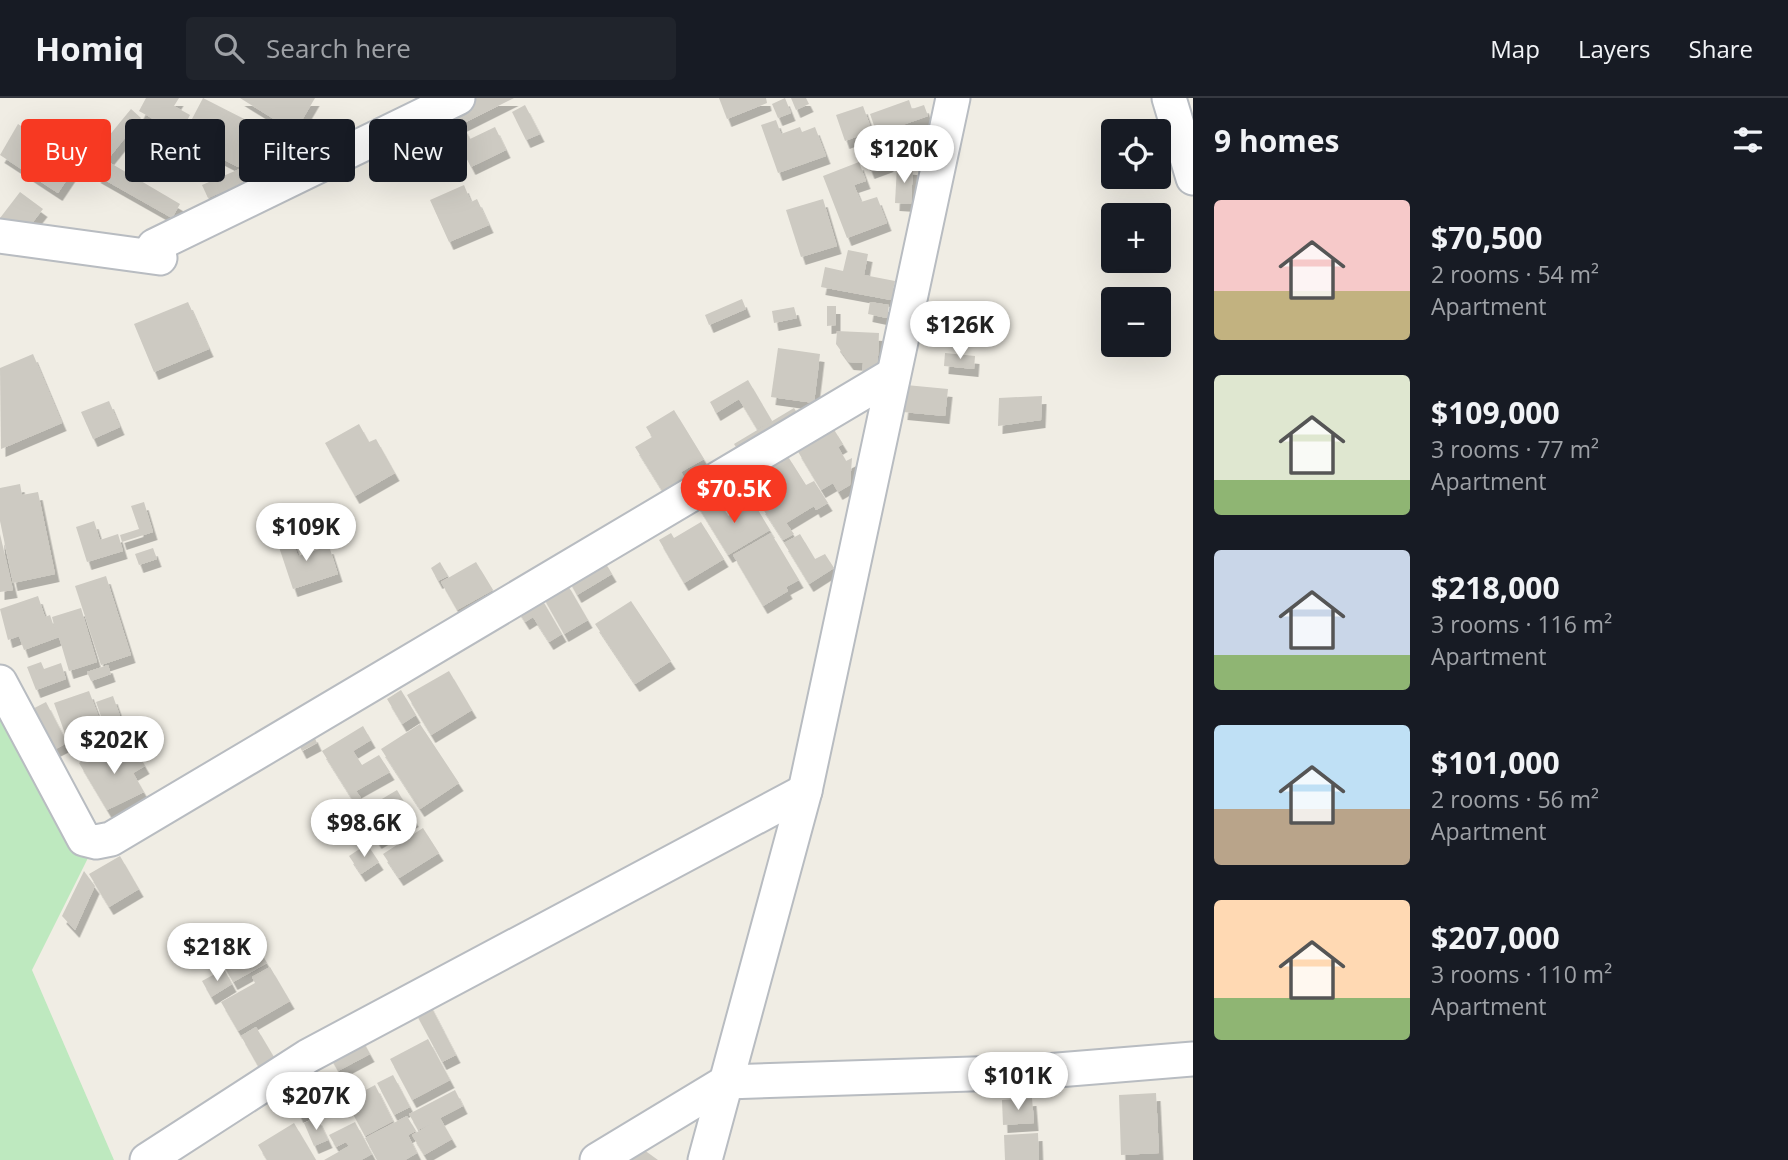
<!DOCTYPE html>
<meta charset="utf-8">
<style>
:root{--surface:#171b24;--page:#20242c;--text:#f1f3f6;--muted:#9ea1a6;--line:#363941;--accent:#f73922}
body{margin:0;font-family:"Open Sans",sans-serif;background:var(--page);color:var(--text);height:100vh;display:flex;flex-direction:column;font-size:26px;white-space:nowrap}
*{box-sizing:border-box;margin:0}
p{font-size:23px;color:var(--muted)}
.icon{flex:none;width:38px;height:38px;fill:none;stroke:currentColor;stroke-width:2;stroke-linecap:round;stroke-linejoin:round}
.map{position:relative;flex:1;overflow:hidden}
.side{display:flex;flex-direction:column;background:var(--surface);width:595px}
.side>*{flex:none}
.top-card{position:absolute;left:21px;top:21px;width:665px;height:63px;display:flex;gap:14px}
.tools{position:absolute;left:1101px;top:21px;display:grid;gap:14px}
.tools a{display:grid;place-items:center;width:70px;height:70px;border-radius:7px;background:var(--surface);box-shadow:0 7px 28px #0002;font-size:35px}
.price{position:absolute;translate:-50% -60px;padding:0 16px;border-radius:24px;background:#fff;color:#222;font-size:23px;line-height:46px;filter:drop-shadow(0 2px 4px #0008)}
.price::after{content:'';position:absolute;left:50%;top:42px;width:21px;height:16px;margin-left:-10px;background:inherit;clip-path:polygon(0 0,100% 0,50% 100%)}
.price.active{background:var(--accent);color:#fff}
ul{padding:0;list-style:none}
li{display:flex;align-items:center;gap:21px;height:175px;padding:0 21px}
li span{display:grid;place-items:center;flex:none;width:196px;height:140px;border-radius:7px;color:#555}
li>.icon{margin-inline-start:auto}
span .icon{width:84px;height:84px;fill:#fffc;stroke-width:1}
li b{font-size:30px}
h2{display:flex;justify-content:space-between;align-items:center;height:84px;padding:0 21px;font-size:30px}
.tag{padding:0 24px;border-radius:7px;background:var(--surface);box-shadow:0 7px 28px #0002;font-size:24px;line-height:63px}
.tag.active{background:var(--accent);color:#fff}
header{display:flex;align-items:center;gap:42px;box-sizing:border-box;height:98px;padding:0 35px;background:var(--surface);border-bottom:2px solid var(--line)}
header strong{font-size:33px}
nav{display:flex;gap:38px;margin-inline-start:auto;font-size:24px}
.search{width:490px;height:63px;background:var(--page);display:flex;align-items:center;gap:18px;box-sizing:border-box;padding:0 24px;border-radius:7px;color:var(--muted);font-size:26px}
main{display:flex;flex:1;min-height:0}
.map>svg:first-child{display:block}
</style>
<header>
<strong>Homiq</strong>
<div class="search"><svg class="icon" aria-label="search" viewBox="0 0 24 24"><circle cx="10" cy="10" r="6"/><path d="M15 15l6 6"/></svg>Search here</div>
<nav><a>Map</a><a>Layers</a><a>Share</a></nav>
</header>
<main>
<div class="map">
<svg width="1193" height="1062" viewBox="0 0 1193 1062">
<defs>
<filter id="shadow"><feDropShadow dx="4.5" dy="8" stdDeviation="0" flood-color="#0004"/></filter>
</defs>
<rect width="100%" height="100%" fill="#f0ede4"/>
<path fill="#bee9bf" d="M 0,584 L 96,744 L 32,872 L 114,1062 L 0,1062 Z"/>
<g fill="#cdcac2" filter="url(#shadow)">
<path d="M 146,0 L 179,0 L 174,8 L 190,17 L 180,36 L 139,13 Z"/>
<path d="M 203,0 L 260,29 L 238,69 L 182,40 Z"/>
<path d="M 240,0 L 315,0 L 295,34 Z"/>
<path d="M 476,0 L 514,0 L 462,26 L 470,41 L 495,29 L 506,52 L 471,69 L 444,16 Z"/>
<path d="M 719,0 L 766,0 L 767,5 L 727,21 Z"/>
<path d="M 785,0 L 791,15 L 778,20 L 772,6 Z"/>
<path d="M 791,0 L 806,0 L 809,6 L 796,12 Z"/>
<path d="M 909,2 L 912,11 L 924,7 L 928,18 L 877,36 L 870,16 Z"/>
<path d="M 525,7 L 540,36 L 526,42 L 512,14 Z"/>
<path d="M 863,8 L 872,33 L 845,43 L 836,17 Z"/>
<path d="M 131,11 L 141,20 L 96,76 L 85,67 Z"/>
<path d="M 443,16 L 452,34 L 440,40 L 431,22 Z"/>
<path d="M 776,22 L 781,36 L 800,29 L 802,34 L 815,29 L 826,58 L 778,75 L 761,27 Z"/>
<path d="M 18,26 L 78,65 L 58,95 L 0,57 Z"/>
<path d="M 883,50 L 889,66 L 870,73 L 864,57 Z"/>
<path d="M 107,63 L 180,106 L 172,120 L 96,77 Z"/>
<path d="M 859,64 L 866,83 L 854,87 L 861,104 L 877,99 L 887,125 L 847,140 L 823,78 Z"/>
<path d="M 249,67 L 255,80 L 208,100 L 202,87 Z"/>
<path d="M 897,68 L 913,69 L 911,106 L 895,105 Z"/>
<path d="M 464,87 L 471,104 L 477,101 L 489,127 L 449,144 L 430,102 Z"/>
<path d="M 20,94 L 43,111 L 22,138 L 0,120 Z"/>
<path d="M 823,101 L 837,148 L 801,159 L 786,112 Z"/>
<path d="M 848,152 L 868,156 L 864,177 L 895,183 L 891,202 L 821,189 L 825,169 L 843,173 Z"/>
<path d="M 742,201 L 746,211 L 709,227 L 705,217 Z"/>
<path d="M 188,204 L 209,251 L 154,274 L 134,226 Z"/>
<path d="M 870,204 L 889,207 L 887,220 L 868,216 Z"/>
<path d="M 827,208 L 836,208 L 836,227 L 827,228 Z"/>
<path d="M 794,209 L 797,220 L 774,225 L 772,213 Z"/>
<path d="M 837,233 L 879,235 L 877,282 L 862,281 L 863,265 L 849,264 L 836,246 Z"/>
<path d="M 778,250 L 820,256 L 814,305 L 771,299 Z"/>
<path d="M 945,255 L 975,258 L 974,271 L 944,268 Z"/>
<path d="M 33,256 L 62,325 L 1,351 L 0,270 Z"/>
<path d="M 748,282 L 772,323 L 757,331 L 739,301 L 716,315 L 710,304 Z"/>
<path d="M 906,287 L 948,291 L 945,318 L 903,314 Z"/>
<path d="M 1042,298 L 1041,322 L 998,328 L 999,300 Z"/>
<path d="M 109,303 L 120,329 L 93,341 L 81,314 Z"/>
<path d="M 794,310 L 801,321 L 741,357 L 734,346 Z"/>
<path d="M 674,312 L 704,361 L 681,374 L 690,389 L 668,402 L 635,349 L 652,339 L 646,329 Z"/>
<path d="M 359,326 L 369,344 L 376,341 L 395,375 L 355,398 L 325,345 Z"/>
<path d="M 833,330 L 843,346 L 838,349 L 846,363 L 852,360 L 850,387 L 838,394 L 833,385 L 821,392 L 797,352 Z"/>
<path d="M 787,357 L 806,387 L 814,383 L 828,405 L 816,412 L 814,408 L 786,425 L 794,436 L 783,442 L 761,408 L 769,404 L 766,398 L 758,404 L 745,382 Z"/>
<path d="M 20,386 L 22,397 L 38,394 L 55,476 L 13,485 L 0,423 L 0,390 Z"/>
<path d="M 706,399 L 714,412 L 722,407 L 728,418 L 753,404 L 770,432 L 728,457 L 696,405 Z"/>
<path d="M 144,404 L 153,434 L 122,444 L 120,437 L 139,431 L 131,408 Z"/>
<path d="M 94,423 L 100,442 L 118,436 L 123,453 L 87,464 L 76,429 Z"/>
<path d="M 701,424 L 724,461 L 684,485 L 659,442 L 671,435 L 674,440 Z"/>
<path d="M 290,435 L 298,458 L 329,448 L 338,476 L 293,491 L 276,440 Z"/>
<path d="M 771,435 L 799,482 L 786,489 L 788,493 L 763,508 L 733,457 Z"/>
<path d="M 0,436 L 13,492 L 0,494 Z"/>
<path d="M 800,436 L 815,461 L 825,456 L 834,470 L 809,486 L 784,445 Z"/>
<path d="M 153,450 L 157,461 L 139,467 L 135,456 Z"/>
<path d="M 603,461 L 612,476 L 577,497 L 568,481 Z"/>
<path d="M 440,464 L 448,478 L 438,483 L 431,470 Z"/>
<path d="M 476,464 L 493,492 L 457,512 L 441,484 Z"/>
<path d="M 106,478 L 131,557 L 101,567 L 75,488 Z"/>
<path d="M 566,484 L 588,522 L 564,536 L 542,497 Z"/>
<path d="M 38,498 L 45,519 L 50,517 L 56,535 L 52,519 L 81,510 L 97,564 L 69,573 L 59,539 L 24,552 L 19,538 L 8,542 L 0,511 Z"/>
<path d="M 540,498 L 562,536 L 549,544 L 533,519 L 525,524 L 517,511 Z"/>
<path d="M 631,503 L 671,563 L 635,586 L 595,526 Z"/>
<path d="M 41,564 L 44,571 L 61,565 L 66,581 L 36,592 L 27,569 Z"/>
<path d="M 108,567 L 111,576 L 91,583 L 87,574 Z"/>
<path d="M 449,573 L 472,612 L 431,637 L 407,597 Z"/>
<path d="M 401,592 L 416,617 L 402,626 L 387,601 Z"/>
<path d="M 89,593 L 101,625 L 81,632 L 84,639 L 68,644 L 54,605 Z"/>
<path d="M 113,598 L 120,618 L 103,624 L 96,604 Z"/>
<path d="M 46,604 L 67,645 L 42,658 L 21,617 Z"/>
<path d="M 420,626 L 459,685 L 420,711 L 381,651 Z"/>
<path d="M 363,628 L 371,642 L 353,653 L 362,667 L 379,657 L 390,674 L 356,693 L 361,700 L 354,704 L 322,653 Z"/>
<path d="M 313,636 L 317,645 L 302,653 L 298,645 Z"/>
<path d="M 117,648 L 125,661 L 137,654 L 145,668 L 133,675 L 144,694 L 107,712 L 79,665 L 94,655 L 97,660 Z"/>
<path d="M 397,692 L 414,721 L 377,743 L 360,714 Z"/>
<path d="M 423,730 L 439,755 L 399,780 L 383,756 Z"/>
<path d="M 367,746 L 379,764 L 361,776 L 349,758 Z"/>
<path d="M 120,758 L 139,791 L 109,809 L 89,776 Z"/>
<path d="M 84,773 L 95,788 L 75,832 L 62,818 Z"/>
<path d="M 255,845 L 267,865 L 233,884 L 222,864 Z"/>
<path d="M 270,869 L 290,903 L 238,933 L 221,904 L 255,885 L 252,879 Z"/>
<path d="M 224,871 L 232,886 L 211,899 L 202,883 Z"/>
<path d="M 428,903 L 456,957 L 442,964 L 413,910 Z"/>
<path d="M 256,929 L 278,966 L 262,975 L 241,938 Z"/>
<path d="M 361,940 L 370,956 L 338,973 L 329,957 Z"/>
<path d="M 428,941 L 450,982 L 412,1002 L 390,961 Z"/>
<path d="M 303,977 L 308,987 L 329,978 L 339,999 L 299,1017 L 284,986 Z"/>
<path d="M 393,977 L 410,1009 L 394,1017 L 377,985 Z"/>
<path d="M 352,980 L 360,995 L 375,987 L 393,1023 L 365,1038 L 338,988 Z"/>
<path d="M 455,992 L 463,1008 L 440,1020 L 452,1041 L 424,1057 L 412,1037 L 438,1022 L 418,1032 L 409,1016 Z"/>
<path d="M 1156,995 L 1159,1055 L 1121,1057 L 1119,997 Z"/>
<path d="M 1032,1000 L 1034,1025 L 1003,1027 L 1002,1002 Z"/>
<path d="M 407,1018 L 416,1033 L 408,1037 L 417,1055 L 405,1062 L 377,1062 L 365,1040 Z"/>
<path d="M 317,1019 L 328,1042 L 314,1048 L 304,1025 Z"/>
<path d="M 355,1024 L 372,1056 L 361,1062 L 324,1062 L 349,1048 L 346,1044 L 336,1049 L 329,1037 Z"/>
<path d="M 294,1025 L 316,1062 L 267,1062 L 258,1047 Z"/>
<path d="M 1038,1035 L 1039,1062 L 1005,1062 L 1004,1037 Z"/>
<path d="M 633,1044 L 658,1062 L 621,1062 Z"/>
</g>
<g fill="none" stroke-linecap="round" stroke-linejoin="round">
<defs>
<g id="minor">
<path d="M 1169,0 L 1193,80"/>
<path d="M 0,138 L 160,160 L 154,148 L 458,0"/>
<path d="M 0,584 L 84,741 L 96,744 L 111,741 L 891,278"/>
<path d="M 147,1062 L 308,958 L 805,693"/>
<path d="M 597,1062 L 726,984 L 1033,974 L 1193,961"/>
<path d="M 705,1062 L 805,693 L 953,0"/>
</g>
</defs>
<use href="#minor" stroke="#b8bcc1" stroke-width="37"/>
<use href="#minor" stroke="#fff" stroke-width="33"/>
</g>
</svg>
<div class="tools">
<a><svg class="icon" aria-label="locate" viewBox="0 0 24 24"><circle cx="12" cy="12" r="6"/><path d="M12 2v4M12 18v4M2 12h4M18 12h4"/></svg></a>
<a>+</a>
<a>−</a>
</div>
<b class="price" style="left:904px;top:87px">$120K</b>
<b class="price" style="left:960px;top:263px">$126K</b>
<b class="price active" style="left:734px;top:427px">$70.5K</b>
<b class="price" style="left:306px;top:465px">$109K</b>
<b class="price" style="left:114px;top:678px">$202K</b>
<b class="price" style="left:364px;top:761px">$98.6K</b>
<b class="price" style="left:217px;top:885px">$218K</b>
<b class="price" style="left:1018px;top:1014px">$101K</b>
<b class="price" style="left:316px;top:1034px">$207K</b>
<div class="top-card">
<a class="tag active">Buy</a>
<a class="tag">Rent</a>
<a class="tag">Filters</a>
<a class="tag">New</a>
</div>
</div>
<section class="side">
<h2>9 homes<svg class="icon" aria-label="filters" viewBox="0 0 24 24"><path d="M4 7h16M4 17h16"/><circle cx="9" cy="7" r="2"/><circle cx="15" cy="17" r="2"/></svg></h2>
<ul>
<li><span style="background:linear-gradient(#f6c9c9 65%,#c2b280 0)"><svg class="icon" aria-label="home" viewBox="0 0 24 24"><path d="M3 11l9-7 9 7M6 9v11h12V9"/></svg></span><div><b>$70,500</b><p>2 rooms · 54 m²</p><p>Apartment</p></div></li>
<li><span style="background:linear-gradient(#dfe7d0 75%,#8fb573 0)"><svg class="icon" aria-label="home" viewBox="0 0 24 24"><path d="M3 11l9-7 9 7M6 9v11h12V9"/></svg></span><div><b>$109,000</b><p>3 rooms · 77 m²</p><p>Apartment</p></div></li>
<li><span style="background:linear-gradient(#c9d6e8 75%,#8fb573 0)"><svg class="icon" aria-label="home" viewBox="0 0 24 24"><path d="M3 11l9-7 9 7M6 9v11h12V9"/></svg></span><div><b>$218,000</b><p>3 rooms · 116 m²</p><p>Apartment</p></div></li>
<li><span style="background:linear-gradient(#bfe0f5 60%,#b9a48a 0)"><svg class="icon" aria-label="home" viewBox="0 0 24 24"><path d="M3 11l9-7 9 7M6 9v11h12V9"/></svg></span><div><b>$101,000</b><p>2 rooms · 56 m²</p><p>Apartment</p></div></li>
<li><span style="background:linear-gradient(#ffd9b3 70%,#8fb573 0)"><svg class="icon" aria-label="home" viewBox="0 0 24 24"><path d="M3 11l9-7 9 7M6 9v11h12V9"/></svg></span><div><b>$207,000</b><p>3 rooms · 110 m²</p><p>Apartment</p></div></li>
</ul>
</section>
</main>
